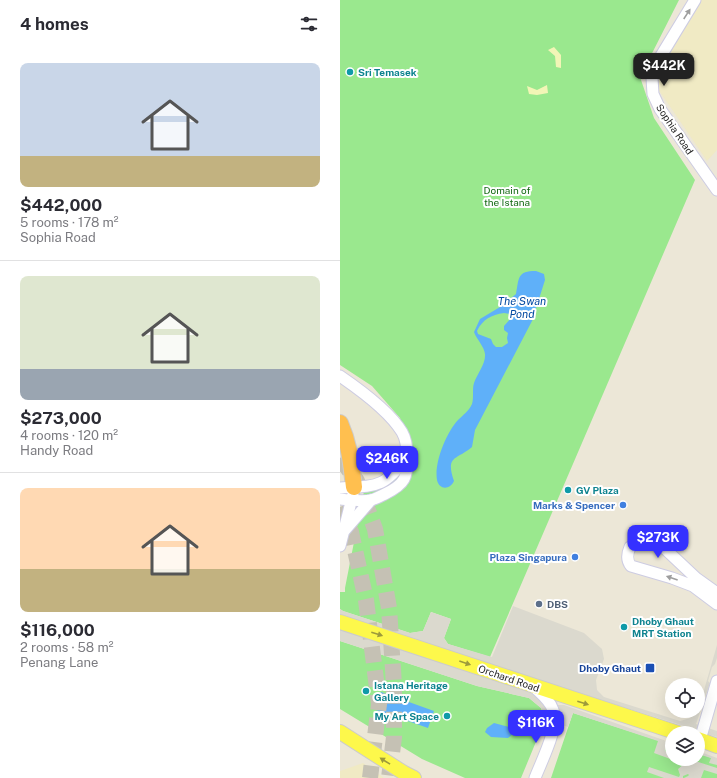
<!DOCTYPE html>
<meta charset="utf-8">
<style>
:root{--surface:#fff;--page:#f2f2f3;--text:#2b2b33;--muted:#7c7c81;--line:#e1e1e2;--accent:#3531ff}
body{margin:0;font-family:"Public Sans",sans-serif;background:var(--page);color:var(--text);height:100vh;display:flex;flex-direction:column;font-size:15px;white-space:nowrap}
*{box-sizing:border-box;margin:0}
p{font-size:13px;color:var(--muted)}
.icon{flex:none;width:22px;height:22px;fill:none;stroke:currentColor;stroke-width:2;stroke-linecap:round;stroke-linejoin:round}
.map{position:relative;flex:1;overflow:hidden}
.sheet{display:flex;flex-direction:column;background:var(--surface);width:340px}
.sheet>*{flex:none}
.controls{position:absolute;left:325px;top:678px;display:grid;gap:8px}
.controls a{display:grid;place-items:center;width:40px;height:40px;border-radius:50%;background:var(--surface);box-shadow:0 4px 16px #0002;font-size:20px}
.price{position:absolute;translate:-50% -34px;padding:0 9px;border-radius:8px;background:var(--accent);color:#fff;font-size:13px;line-height:26px;filter:drop-shadow(0 1px 2px #0008)}
.price::after{content:'';position:absolute;left:50%;top:24px;width:12px;height:9px;margin-left:-6px;background:inherit;clip-path:polygon(0 0,100% 0,50% 100%)}
.price.active{background:#222;color:#fff}
ul{padding:0;list-style:none}
li{display:grid;align-content:center;gap:8px;height:212px;padding:0 20px}
li+li{border-top:1px solid var(--line)}
li span{display:grid;place-items:center;height:124px;border-radius:8px;color:#555}
li>.icon{margin-inline-start:auto}
span .icon{width:72px;height:72px;fill:#fffc;stroke-width:1}
li b{font-size:17px}
h2{display:flex;justify-content:space-between;align-items:center;height:48px;padding:0 20px;font-size:17px}
main{display:flex;flex:1;min-height:0}
.map>svg:first-child{display:block}
</style>
<main>
<section class="sheet">
<h2>4 homes<svg class="icon" aria-label="filters" viewBox="0 0 24 24"><path d="M4 7h16M4 17h16"/><circle cx="9" cy="7" r="2"/><circle cx="15" cy="17" r="2"/></svg></h2>
<ul>
<li><span style="background:linear-gradient(#c9d6e8 75%,#c2b280 0)"><svg class="icon" aria-label="home" viewBox="0 0 24 24"><path d="M3 11l9-7 9 7M6 9v11h12V9"/></svg></span><div><b>$442,000</b><p>5 rooms · 178 m²</p><p>Sophia Road</p></div></li>
<li><span style="background:linear-gradient(#dfe7d0 75%,#9aa5b1 0)"><svg class="icon" aria-label="home" viewBox="0 0 24 24"><path d="M3 11l9-7 9 7M6 9v11h12V9"/></svg></span><div><b>$273,000</b><p>4 rooms · 120 m²</p><p>Handy Road</p></div></li>
<li><span style="background:linear-gradient(#ffd9b3 65%,#c2b280 0)"><svg class="icon" aria-label="home" viewBox="0 0 24 24"><path d="M3 11l9-7 9 7M6 9v11h12V9"/></svg></span><div><b>$116,000</b><p>2 rooms · 58 m²</p><p>Penang Lane</p></div></li>
</ul>
</section>
<div class="map">
<svg width="377" height="778" viewBox="0 0 377 778">
<rect width="100%" height="100%" fill="#ece7d7"/>
<g fill="#f0eac4">
<path d="M 361,0 L 377,0 L 377,150 L 367,161 L 316,86 L 316,76 Z"/>
<path d="M 23,763 L 44,778 L 0,778 L 0,771 Z"/>
</g>
<g fill="#9ae88e">
<path d="M 0,0 L 339,0 L 300,77 L 314,118 L 355,180 L 150,657 L 108,644 L 104,638 L 111,619 L 91,612 L 83,631 L 70,633 L 3,611 L 0,609 L 0,592 L 5,592 L 5,588 L 25,486 L 50,480 L 69,444 L 60,418 L 32,386 L 0,365 Z"/>
<path d="M 0,641 L 137,686 L 189,698 L 201,708 L 205,720 L 181,778 L 125,778 L 82,759 L 0,709 Z"/>
<path d="M 233,713 L 332,745 L 332,759 L 358,759 L 358,753 L 377,760 L 377,778 L 211,778 Z"/>
</g>
<g fill="#f2f5b6">
<path d="M 214,47 L 221,55 L 221,68 L 216,67 L 215,56 L 208,50 Z"/>
<path d="M 207,85 L 208,93 L 197,95 L 189,94 L 187,86 L 197,90 Z"/>
</g>
<g fill="#dbd9ce">
<path d="M 173,606 L 244,633 L 262,649 L 264,659 L 256,680 L 257,690 L 264,697 L 340,721 L 350,718 L 358,711 L 377,645 L 377,658 L 375,664 L 372,667 L 368,681 L 370,683 L 356,724 L 377,731 L 377,737 L 355,730 L 354,733 L 346,733 L 347,727 L 151,665 L 193,686 L 217,707 L 218,705 L 224,705 L 332,743 L 332,745 L 327,744 L 325,751 L 332,753 L 332,759 L 349,759 L 377,768 L 377,774 L 364,770 L 361,778 L 344,778 L 348,776 L 349,775 L 348,774 L 343,776 L 343,778 L 324,778 L 307,772 L 309,767 L 339,777 L 340,775 L 338,769 L 344,764 L 314,753 L 318,741 L 233,713 L 228,727 L 208,720 L 205,720 L 201,708 L 189,698 L 137,686 L 0,641 L 0,609 L 3,611 L 70,633 L 83,631 L 91,612 L 111,619 L 104,638 L 108,644 L 152,657 Z"/>
<path d="M 358,751 L 377,758 L 377,765 L 369,763 L 371,758 L 358,754 Z"/>
</g>
<g fill="#5fb0f9" fill-rule="evenodd">
<path d="M 196,271 L 204,274 L 205,280 L 192,321 L 135,430 L 132,447 C 117,460 105,455 114,481 C 110,490 99,490 97,480 C 94,463 106,433 118,420 C 123,415 129,411 132,404 C 134,397 132,389 134,383 C 137,374 146,364 145,354 C 144,346 137,340 134,332 L 140,319 L 160,307 L 176,294 C 179,278 177,271 196,271 ZM 164,313 L 170,314 L 172,317 L 164,326 L 164,330 L 168,333 L 167,338 L 168,343 L 162,347 L 156,347 L 153,344 L 151,339 L 138,334 L 137,331 C 143,319 151,315 164,313 Z"/>
<path d="M 41,692 L 94,711 L 88,728 L 36,710 Z"/>
<path d="M 154,723 L 169,727 L 173,734 L 168,738 L 151,737 L 145,732 L 147,728 Z"/>
</g>
<g fill="none" stroke-linecap="round" stroke-linejoin="round">
<g stroke="#c5c1b4" stroke-width="16" stroke-dasharray="16 8" stroke-linecap="butt">
<path d="M 0,458 L 17,481 L 35,529 L 49,608 L 54,685 L 54,737 L 49,778"/>
<path d="M 0,507 L 11,532 L 26,600 L 39,704 L 30,778"/>
</g>
<defs>
<g id="minor">
<path d="M 355,0 L 316,64 L 312,78 L 313,94 L 320,109 L 377,190"/>
<path d="M 0,376 C 19,389 50,412 62,432 C 66,439 67,447 67,455 C 68,478 65,484 45,494 C 41,496 36,499 31,500 C 21,502 10,500 0,499"/>
<path d="M 0,488 C 37,486 44,488 67,457"/>
<path d="M 5,530 L 31,500"/>
<path d="M 0,546 L 13,494"/>
<path d="M 377,593 L 356,578 L 322,546 L 313,542 L 299,542 L 290,547 C 287,554 286,560 291,566 L 332,578 L 353,586 L 377,604"/>
<path d="M 193,686 C 200,693 210,700 213,710 C 220,726 201,762 195,778"/>
<path d="M 360,740 L 377,681"/>
</g>
<g id="major">
<path d="M 0,622 L 338,733"/>
<path d="M 0,732 L 64,773 L 74,778"/>
<path d="M 358,739 L 377,746"/>
</g>
<path id="highway" d="M 0,423 C 10,446 11,463 14,487"/>
</defs>
<use href="#minor" stroke="#cdcce2" stroke-width="13"/>
<use href="#major" stroke="#cbcbcb" stroke-width="16"/>
<use href="#highway" stroke="#cbcbcb" stroke-width="18"/>
<use href="#minor" stroke="#fff" stroke-width="11"/>
<use href="#major" stroke="#fdf84b" stroke-width="14"/>
<use href="#highway" stroke="#ffbf4f" stroke-width="16"/>
</g>
<defs><path id="oneway-solid" d="M-6-.8H1V-3.2L6.5 0L1 3.2V.8H-6Z"/></defs>
<g fill="#9e9e9e">
<use href="#oneway-solid" transform="translate(347 14) rotate(-57)"/>
<use href="#oneway-solid" transform="translate(332 578) rotate(-161)"/>
</g>
<g fill="#9d9a3b">
<use href="#oneway-solid" transform="translate(37 634) rotate(18)"/>
<use href="#oneway-solid" transform="translate(125 663) rotate(19)"/>
<use href="#oneway-solid" transform="translate(243 703) rotate(18)"/>
<use href="#oneway-solid" transform="translate(45 761) rotate(-148)"/>
</g>
<g fill="#0f9aa8" stroke="#fff" stroke-width="1.5">
<circle cx="10" cy="72" r="4"/>
<circle cx="228" cy="490" r="4"/>
<circle cx="284" cy="627" r="4"/>
<circle cx="26" cy="691" r="4"/>
<circle cx="107" cy="716" r="4"/>
</g>
<g fill="#3f7fe0" stroke="#fff" stroke-width="1.5">
<circle cx="283" cy="505" r="4"/>
<circle cx="235" cy="557" r="4"/>
</g>
<circle fill="#5c6f8a" stroke="#fff" stroke-width="1.5" cx="199" cy="604" r="4"/>
<rect fill="#1a4fb4" stroke="#fff" stroke-width="1.5" x="305" y="663" width="10" height="10" rx="2"/>
<g text-anchor="middle" dominant-baseline="central" stroke-width="4" stroke-linejoin="round" paint-order="stroke">
<g font-size="10" font-weight="bold" fill="#0d838f" stroke="#fff" text-anchor="start">
<text x="18" y="72">Sri Temasek</text>
<text x="236" y="490">GV Plaza</text>
<text x="292" y="621">Dhoby Ghaut<tspan x="292" dy="12">MRT Station</tspan></text>
<text x="34" y="685">Istana Heritage<tspan x="34" dy="12">Gallery</tspan></text>
<text x="99" y="716" text-anchor="end">My Art Space</text>
</g>
<g font-size="10" fill="#272727" stroke="#fff">
<text transform="translate(335 129) rotate(56)">Sophia Road</text>
<text transform="translate(169 678) rotate(19)">Orchard Road</text>
</g>
<g font-size="10" fill="#136913" stroke="#fff">
<text x="167" y="190">Domain of<tspan x="167" dy="12">the Istana</tspan></text>
</g>
<g font-size="10" font-weight="bold" fill="#366cbe" stroke="#fff" text-anchor="end">
<text x="275" y="505">Marks &amp; Spencer</text>
<text x="227" y="557">Plaza Singapura</text>
</g>
<g font-size="10" font-weight="bold" fill="#4e5e75" stroke="#fff" text-anchor="start">
<text x="207" y="604">DBS</text>
</g>
<g font-size="10" font-weight="bold" fill="#164399" stroke="#fff" text-anchor="end">
<text x="301" y="668">Dhoby Ghaut</text>
</g>
<g font-size="11" font-style="italic" fill="#0249a1" stroke="#fff">
<text x="182" y="301">The Swan<tspan x="182" dy="13">Pond</tspan></text>
</g>
</g>
</svg>
<div class="controls">
<a><svg class="icon" aria-label="locate" viewBox="0 0 24 24"><circle cx="12" cy="12" r="6"/><path d="M12 2v4M12 18v4M2 12h4M18 12h4"/></svg></a>
<a><svg class="icon" aria-label="layers" viewBox="0 0 24 24"><path d="M12 4l9 5-9 5-9-5zM3 14l9 5 9-5"/></svg></a>
</div>
<b class="price active" style="left:324px;top:87px">$442K</b>
<b class="price" style="left:47px;top:480px">$246K</b>
<b class="price" style="left:318px;top:559px">$273K</b>
<b class="price" style="left:196px;top:744px">$116K</b>
</div>
</main>
